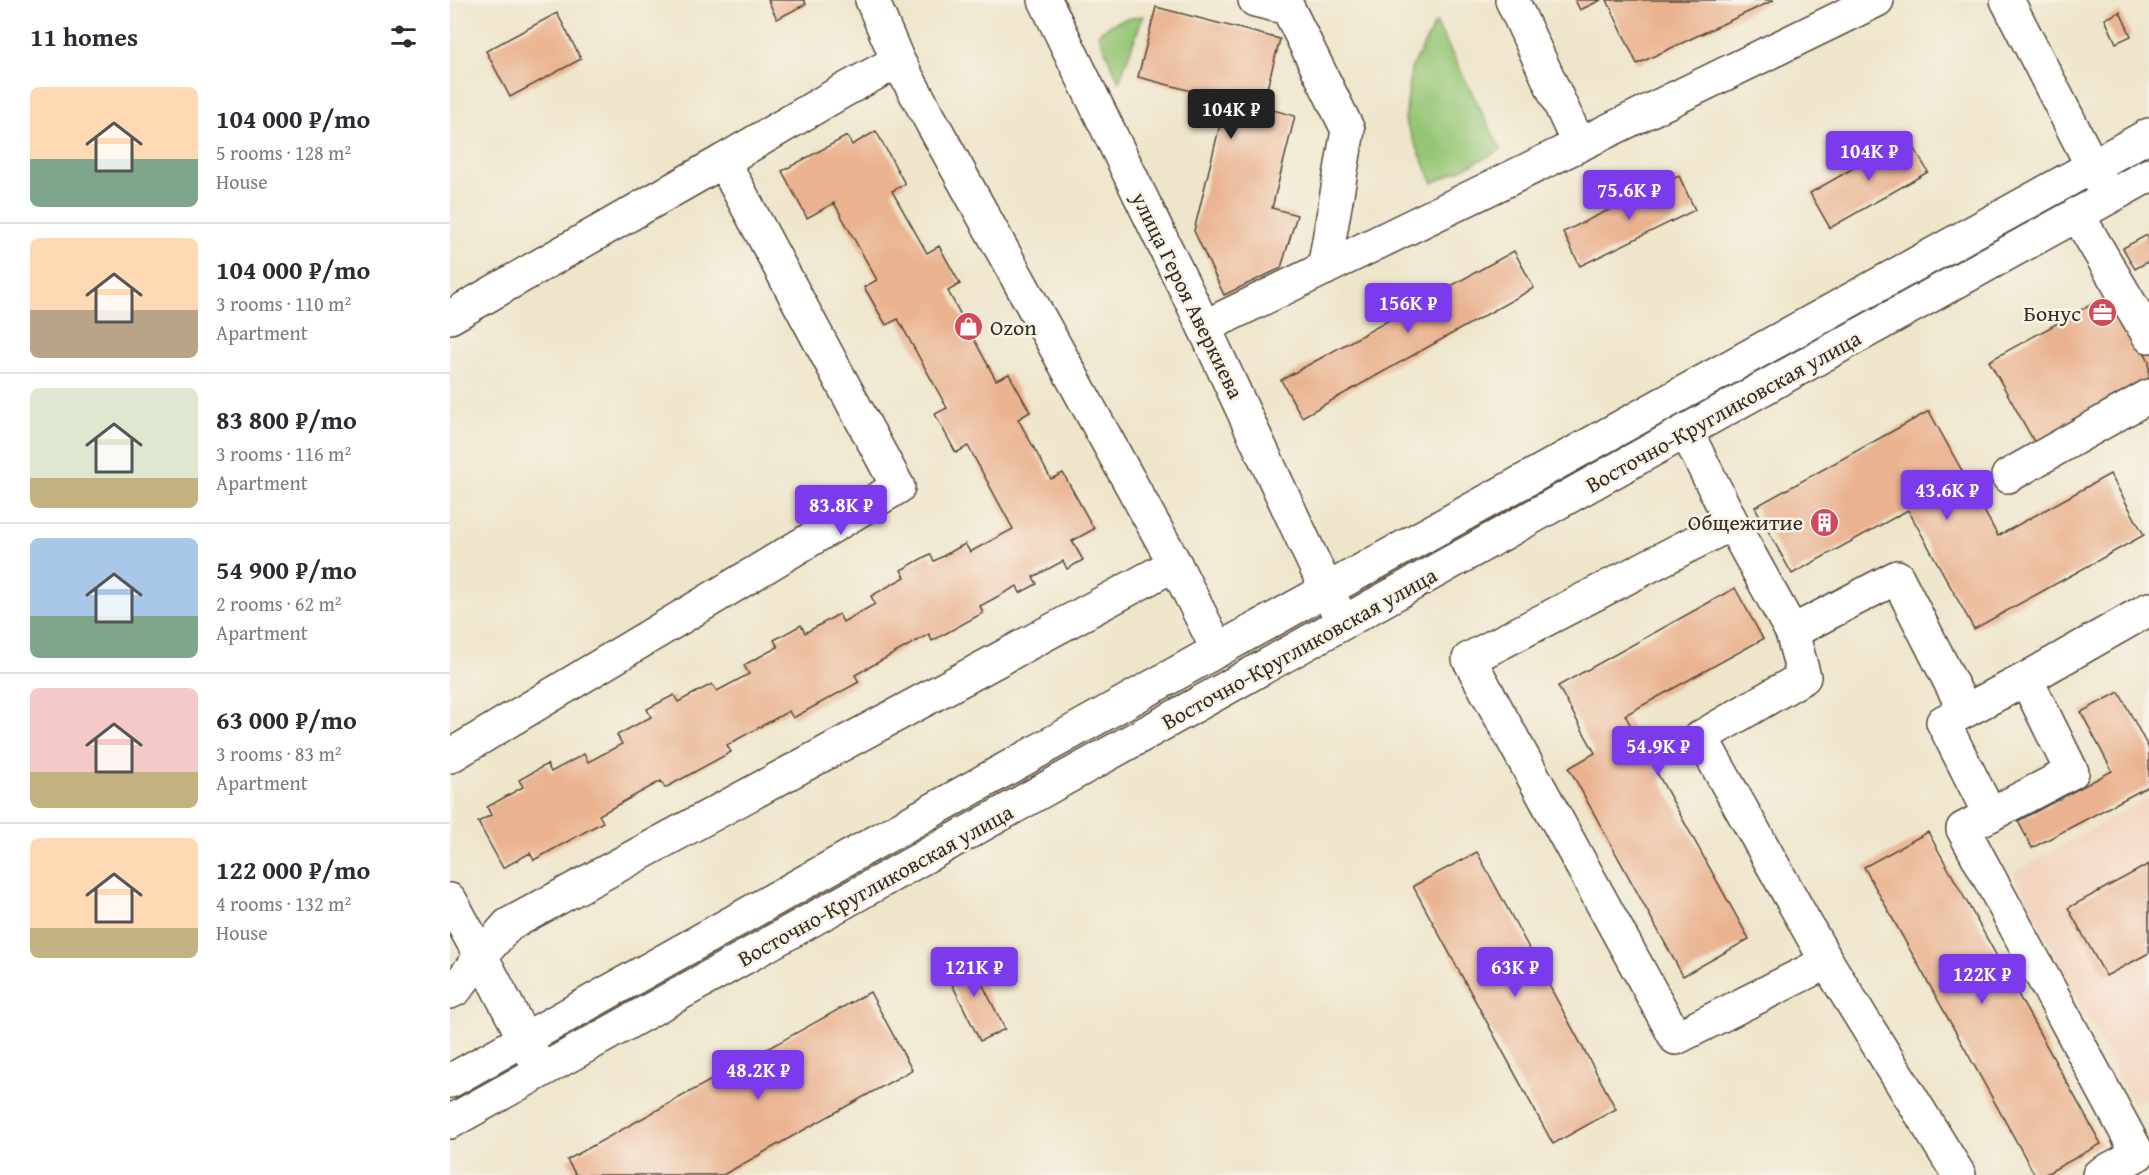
<!DOCTYPE html>
<meta charset="utf-8">
<style>
:root{--surface:#fff;--page:#f2f2f3;--text:#2b2b33;--muted:#7c7c81;--line:#e1e1e2;--accent:#7c3aed}
body{margin:0;font-family:"Gentium Book Plus",serif;background:var(--page);color:var(--text);height:100vh;display:flex;flex-direction:column;font-size:22px;white-space:nowrap}
*{box-sizing:border-box;margin:0}
p{font-size:20px;color:var(--muted)}
.icon{flex:none;width:33px;height:33px;fill:none;stroke:currentColor;stroke-width:2;stroke-linecap:round;stroke-linejoin:round}
.map{position:relative;flex:1;overflow:hidden}
.details{display:flex;flex-direction:column;background:var(--surface);width:450px}
.details>*{flex:none}
.price{position:absolute;translate:-50% -51px;padding:0 14px;border-radius:6px;background:var(--accent);color:#fff;font-size:20px;line-height:39px;filter:drop-shadow(0 2px 3px #0008)}
.price::after{content:'';position:absolute;left:50%;top:36px;width:18px;height:14px;margin-left:-9px;background:inherit;clip-path:polygon(0 0,100% 0,50% 100%)}
.price.on{background:#222;color:#fff}
ul{padding:0;list-style:none}
li{display:flex;align-items:center;gap:18px;height:150px;padding:0 30px}
li+li{border-top:2px solid var(--line)}
li span{display:grid;place-items:center;flex:none;width:168px;height:120px;border-radius:9px;color:#555}
li>.icon{margin-inline-start:auto}
span .icon{width:72px;height:72px;fill:#fffc;stroke-width:1}
li b{font-size:26px}
h2{display:flex;justify-content:space-between;align-items:center;height:72px;padding:0 30px;font-size:26px}
main{display:flex;flex:1;min-height:0}
.map>svg:first-child{display:block}
</style>
<main>
<section class="details">
<h2>11 homes<svg class="icon" aria-label="filters" viewBox="0 0 24 24"><path d="M4 7h16M4 17h16"/><circle cx="9" cy="7" r="2"/><circle cx="15" cy="17" r="2"/></svg></h2>
<ul>
<li><span style="background:linear-gradient(#ffd9b3 60%,#7fa58c 0)"><svg class="icon" aria-label="home" viewBox="0 0 24 24"><path d="M3 11l9-7 9 7M6 9v11h12V9"/></svg></span><div><b>104 000 ₽/mo</b><p>5 rooms · 128 m²</p><p>House</p></div></li>
<li><span style="background:linear-gradient(#ffd9b3 60%,#b9a48a 0)"><svg class="icon" aria-label="home" viewBox="0 0 24 24"><path d="M3 11l9-7 9 7M6 9v11h12V9"/></svg></span><div><b>104 000 ₽/mo</b><p>3 rooms · 110 m²</p><p>Apartment</p></div></li>
<li><span style="background:linear-gradient(#dfe7d0 75%,#c2b280 0)"><svg class="icon" aria-label="home" viewBox="0 0 24 24"><path d="M3 11l9-7 9 7M6 9v11h12V9"/></svg></span><div><b>83 800 ₽/mo</b><p>3 rooms · 116 m²</p><p>Apartment</p></div></li>
<li><span style="background:linear-gradient(#a9c7e8 65%,#7fa58c 0)"><svg class="icon" aria-label="home" viewBox="0 0 24 24"><path d="M3 11l9-7 9 7M6 9v11h12V9"/></svg></span><div><b>54 900 ₽/mo</b><p>2 rooms · 62 m²</p><p>Apartment</p></div></li>
<li><span style="background:linear-gradient(#f6c9c9 70%,#c2b280 0)"><svg class="icon" aria-label="home" viewBox="0 0 24 24"><path d="M3 11l9-7 9 7M6 9v11h12V9"/></svg></span><div><b>63 000 ₽/mo</b><p>3 rooms · 83 m²</p><p>Apartment</p></div></li>
<li><span style="background:linear-gradient(#ffd9b3 75%,#c2b280 0)"><svg class="icon" aria-label="home" viewBox="0 0 24 24"><path d="M3 11l9-7 9 7M6 9v11h12V9"/></svg></span><div><b>122 000 ₽/mo</b><p>4 rooms · 132 m²</p><p>House</p></div></li>
</ul>
</section>
<div class="map">
<svg width="1699" height="1175" viewBox="0 0 1699 1175">
<rect width="100%" height="100%" fill="#f7f3e8"/>
<filter id="ink" filterUnits="userSpaceOnUse"><feTurbulence type="fractalNoise" baseFrequency=".0167" numOctaves="2"/><feDisplacementMap in="SourceGraphic" scale="12" xChannelSelector="R" yChannelSelector="G"/><feConvolveMatrix kernelMatrix="1 2 1 2 8 2 1 2 1" color-interpolation-filters="sRGB"/></filter>
<filter id="wash" filterUnits="userSpaceOnUse"><feTurbulence type="fractalNoise" baseFrequency=".008" numOctaves="4" result="noise"/><feDisplacementMap in="SourceGraphic" scale="24" xChannelSelector="R" yChannelSelector="G"/><feGaussianBlur stdDeviation="1.35" result="paint"/><feColorMatrix in="noise" values="0 0 0 0 0 0 0 0 0 0 0 0 0 0 0 0 0 1.4 0 .05"/><feComposite in="paint" operator="in"/></filter>
<g filter="url(#wash)">
<rect width="100%" height="100%" fill="#eee5ca"/>
<path fill="#f3d4bf" d="M 1699,797 L 1699,1096 L 1683,1104 L 1563,873 Z"/>
<g fill="#96c675" stroke="#68784a" stroke-width="1.5">
<path d="M 693,16 L 669,82 L 648,34 C 662,22 675,18 693,16 Z"/>
<path d="M 986,22 L 1051,150 L 983,183 L 955,121 L 961,69 Z"/>
</g>
<g id="blocks">
<g fill="#eab28f">
<path d="M 318,0 L 354,0 L 356,4 L 327,19 Z"/>
<path d="M 1125,0 L 1151,0 L 1130,10 Z"/>
<path d="M 1157,0 L 1324,0 L 1187,64 Z"/>
<path d="M 706,7 L 830,39 L 812,107 L 845,116 L 822,208 L 847,215 L 831,268 L 774,295 L 744,231 L 776,100 L 688,77 Z"/>
<path d="M 1670,12 L 1681,36 L 1666,43 L 1655,19 Z"/>
<path d="M 107,13 L 131,59 L 60,97 L 36,51 Z"/>
<path d="M 426,131 L 455,184 L 442,191 L 477,253 L 489,246 L 510,284 L 498,291 L 546,380 L 559,374 L 580,412 L 568,419 L 601,479 L 613,473 L 644,529 L 622,541 L 633,560 L 617,569 L 613,561 L 583,577 L 587,584 L 570,593 L 567,586 L 530,606 L 533,613 L 482,641 L 479,634 L 405,675 L 409,682 L 343,718 L 339,711 L 277,745 L 281,752 L 215,788 L 211,781 L 149,815 L 153,822 L 84,860 L 80,853 L 53,868 L 28,822 L 41,815 L 37,807 L 73,787 L 69,780 L 97,764 L 101,772 L 134,754 L 138,762 L 172,744 L 167,735 L 201,717 L 197,709 L 224,695 L 228,702 L 262,684 L 267,691 L 299,674 L 294,665 L 328,647 L 324,640 L 351,625 L 355,633 L 389,614 L 393,622 L 425,604 L 421,596 L 455,577 L 451,570 L 480,554 L 484,561 L 515,544 L 520,552 L 563,529 L 518,446 L 506,453 L 485,414 L 497,408 L 448,319 L 436,325 L 414,287 L 427,280 L 384,203 L 357,218 L 332,171 L 397,136 L 402,145 Z"/>
<path d="M 1458,137 L 1478,172 L 1380,228 L 1360,193 Z"/>
<path d="M 1229,176 L 1245,210 L 1130,266 L 1113,232 Z"/>
<path d="M 1697,235 L 1699,240 L 1699,261 L 1685,269 L 1673,248 Z"/>
<path d="M 1064,251 L 1084,288 L 852,417 L 831,380 Z"/>
<path d="M 1662,293 L 1699,361 L 1699,382 L 1586,445 L 1539,361 Z"/>
<path d="M 1479,411 L 1548,536 L 1660,474 L 1694,535 L 1524,629 L 1458,510 L 1342,574 L 1305,507 Z"/>
<path d="M 1285,588 L 1313,639 L 1175,715 L 1299,939 L 1233,976 L 1119,768 L 1145,753 L 1108,686 Z"/>
<path d="M 1669,692 L 1699,749 L 1699,786 L 1582,848 L 1568,821 L 1662,771 L 1631,712 Z"/>
<path d="M 1478,832 L 1651,1144 L 1594,1175 L 1585,1175 L 1414,867 Z"/>
<path d="M 1027,852 L 1166,1109 L 1103,1144 L 963,886 Z"/>
<path d="M 1699,864 L 1699,953 L 1656,976 L 1618,908 Z"/>
<path d="M 517,954 L 555,1029 L 530,1041 L 493,966 Z"/>
<path d="M 420,992 L 462,1070 L 273,1175 L 126,1175 L 117,1160 Z"/>
</g>
</g>
</g>
<g filter="url(#ink)">
<use href="#blocks" fill-opacity="0" stroke="#564638" stroke-width="1.5"/>
<g fill="none" stroke-linecap="round" stroke-linejoin="round">
<defs>
<g id="minor">
<path d="M 422,0 L 448,61"/>
<path d="M 595,0 L 754,327 L 877,591 L 887,610"/>
<path d="M 805,0 L 838,8 L 898,130 L 874,269"/>
<path d="M 1062,0 L 1129,145"/>
<path d="M 1557,0 L 1652,185"/>
<path d="M 273,161 L 391,92 L 448,61 L 725,564 L 768,650"/>
<path d="M 1627,214 L 1699,336"/>
<path d="M 0,317 L 273,161 L 448,487 L 0,756"/>
<path d="M 754,327 L 1427,0"/>
<path d="M 1236,431 L 1282,523 L 1342,632 L 1447,577 L 1515,711 L 1576,679 L 1699,609"/>
<path d="M 1558,476 L 1699,396"/>
<path d="M 1282,523 L 1019,659 L 1226,1038 L 1377,962 L 1251,737 L 1354,677 L 1342,632"/>
<path d="M 1576,679 L 1622,772 L 1513,829 L 1688,1154 L 1649,1175"/>
<path d="M 1515,711 L 1493,722 L 1540,815"/>
<path d="M 0,900 L 31,956 L 6,989 L 0,992"/>
<path d="M 1377,962 L 1509,1175"/>
<path d="M 84,1057 L 31,956 L 58,925 L 725,564"/>
<path d="M 0,1081 L 768,650 L 1699,135"/>
<path d="M 0,1122 L 1236,431 L 1699,175"/>
</g>
</defs>
<use href="#minor" stroke="#564638" stroke-width="36"/>
<use href="#minor" stroke="#fff" stroke-width="33"/>
</g>
</g>
<defs>
<symbol id="office-disc" viewBox="-11 -11 22 22"><circle r="9.5" fill="#d1495b" stroke="#f7f3e8"/><path d="M-6-3h4V-5.5h4V-3h4V5H-6ZM-1-4.5V-3h2v-1.5ZM-6 0V1H6V0Z" fill="#fff"/></symbol>
<symbol id="shop-disc" viewBox="-11 -11 22 22"><circle r="9.5" fill="#d1495b" stroke="#f7f3e8"/><path d="M-5-2.5h2.3a2.7 3.5 0 0 1 5.4 0H5L5.5 6h-11ZM-1.5-2.5h3a1.5 2.3 0 0 0-3 0Z" fill="#fff"/></symbol>
<symbol id="building-disc" viewBox="-11 -11 22 22"><circle r="9.5" fill="#d1495b" stroke="#f7f3e8"/><path d="M-4-6H4V6H1V3H-1V6H-4ZM-2.5-4.3h1.7v1.8h-1.7ZM.8-4.3h1.7v1.8H.8ZM-2.5-1h1.7V.8h-1.7ZM.8-1h1.7V.8H.8Z" fill="#fff"/></symbol>
</defs>
<g fill-rule="evenodd">
<use href="#office-disc" x="1636" y="296" width="33" height="33"/>
<use href="#shop-disc" x="502" y="310" width="33" height="33"/>
<use href="#building-disc" x="1358" y="506" width="33" height="33"/>
</g>
<g text-anchor="middle" dominant-baseline="central" stroke-width="5" stroke-linejoin="round" paint-order="stroke">
<g font-size="22" fill="#3b2a1e" stroke="#f7f3e8">
<text transform="translate(738 295) rotate(64)">улица Героя Аверкиева</text>
<text transform="translate(1273 411) rotate(-29)">Восточно-Кругликовская улица</text>
<text transform="translate(849 648) rotate(-29)">Восточно-Кругликовская улица</text>
<text transform="translate(425 885) rotate(-29)">Восточно-Кругликовская улица</text>
</g>
<g font-size="22" fill="#3b2a1e" stroke="#f7f3e8" text-anchor="end">
<text x="1631" y="313">Бонус</text>
<text x="540" y="327" text-anchor="start">Ozon</text>
<text x="1353" y="522">Общежитие</text>
</g>
</g>
</svg>
<b class="price on" style="left:781px;top:140px">104K ₽</b>
<b class="price" style="left:1419px;top:182px">104K ₽</b>
<b class="price" style="left:1179px;top:221px">75.6K ₽</b>
<b class="price" style="left:958px;top:334px">156K ₽</b>
<b class="price" style="left:1497px;top:521px">43.6K ₽</b>
<b class="price" style="left:391px;top:536px">83.8K ₽</b>
<b class="price" style="left:1208px;top:777px">54.9K ₽</b>
<b class="price" style="left:524px;top:998px">121K ₽</b>
<b class="price" style="left:1065px;top:998px">63K ₽</b>
<b class="price" style="left:1532px;top:1005px">122K ₽</b>
<b class="price" style="left:308px;top:1101px">48.2K ₽</b>
</div>
</main>
